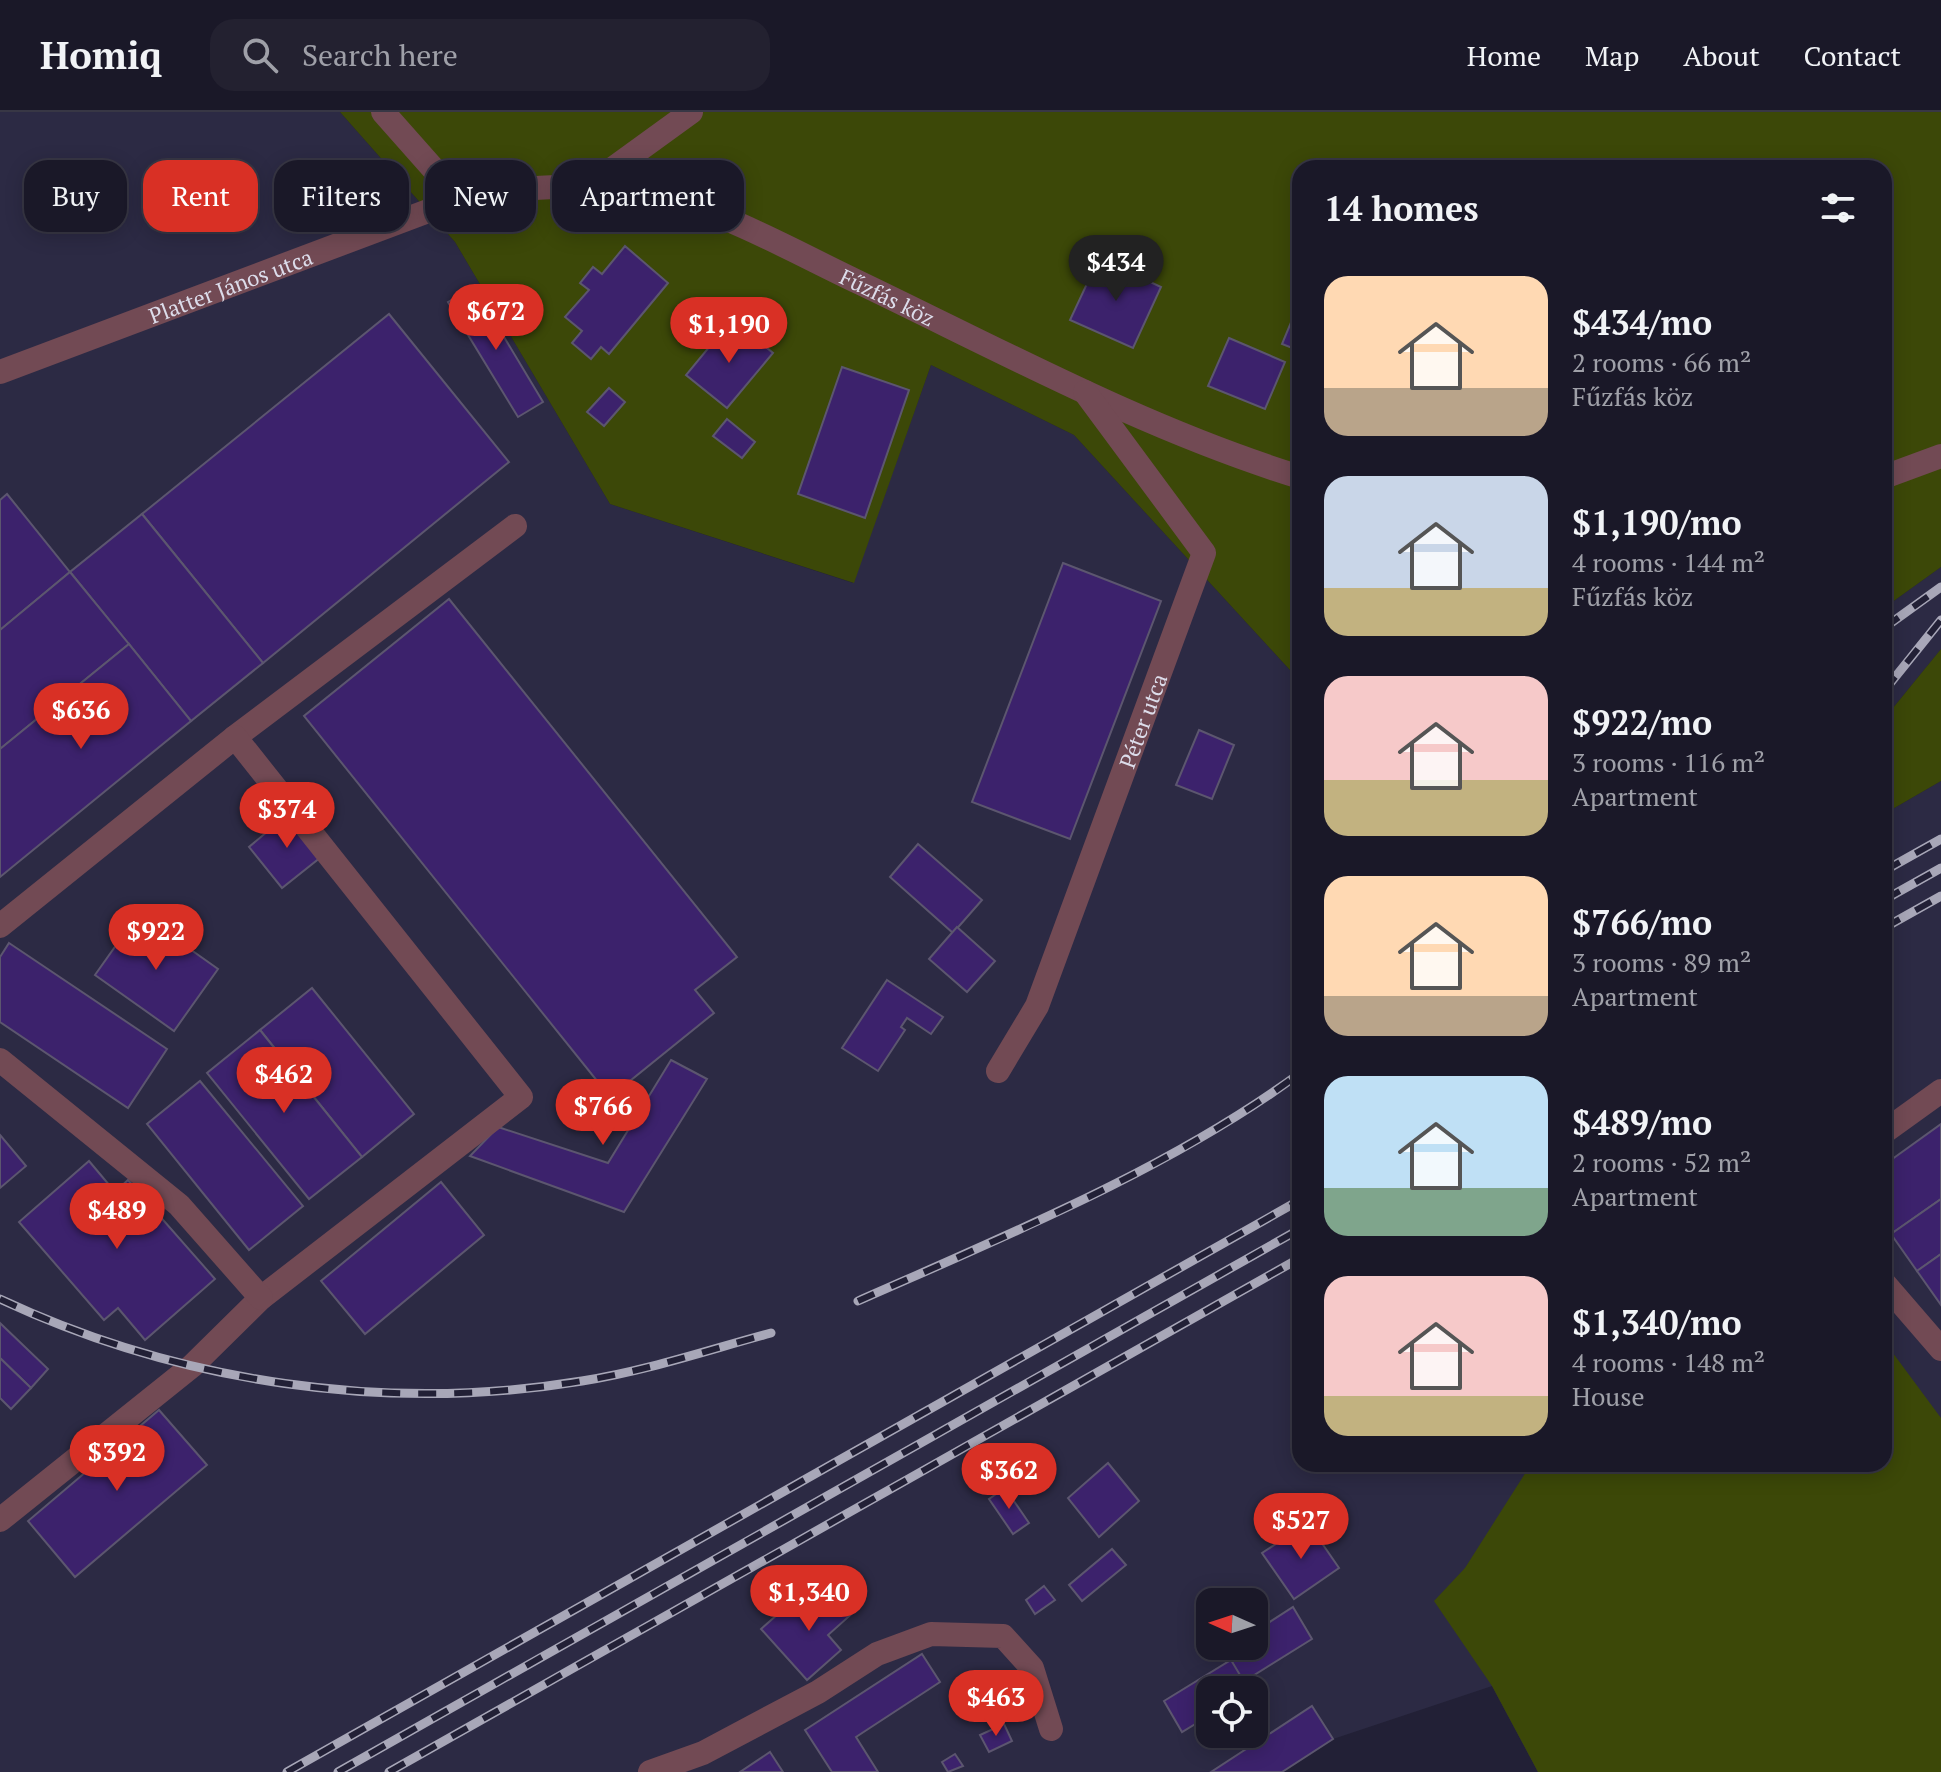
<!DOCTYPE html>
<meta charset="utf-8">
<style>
:root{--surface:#1a1828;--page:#232130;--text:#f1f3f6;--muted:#9fa0a8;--line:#383745;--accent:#d93025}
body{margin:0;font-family:"PT Serif",serif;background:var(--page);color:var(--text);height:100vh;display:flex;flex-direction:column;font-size:30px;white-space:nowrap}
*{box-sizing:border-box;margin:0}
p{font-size:26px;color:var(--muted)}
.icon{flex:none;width:44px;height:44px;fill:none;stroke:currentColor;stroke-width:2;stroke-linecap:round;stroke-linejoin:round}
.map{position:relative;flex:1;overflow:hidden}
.panel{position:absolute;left:1292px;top:48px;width:600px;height:1312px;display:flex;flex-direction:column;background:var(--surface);border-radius:24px;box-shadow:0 4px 20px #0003,0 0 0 2px var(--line)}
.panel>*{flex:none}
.top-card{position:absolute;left:24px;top:48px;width:760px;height:72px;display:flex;gap:16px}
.needle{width:52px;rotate:273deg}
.fabs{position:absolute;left:1196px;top:1476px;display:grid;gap:16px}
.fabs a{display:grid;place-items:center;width:72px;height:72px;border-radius:16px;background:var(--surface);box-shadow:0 4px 20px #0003,0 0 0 2px var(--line);font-size:40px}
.price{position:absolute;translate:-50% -68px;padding:0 18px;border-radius:28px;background:var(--accent);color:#fff;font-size:26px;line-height:52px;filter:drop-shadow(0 2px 4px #0008)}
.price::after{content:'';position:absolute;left:50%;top:48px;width:24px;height:18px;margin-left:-12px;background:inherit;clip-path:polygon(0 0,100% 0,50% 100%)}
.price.selected{background:#222;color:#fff}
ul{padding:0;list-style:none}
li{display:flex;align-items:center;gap:24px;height:200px;padding:0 32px}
li span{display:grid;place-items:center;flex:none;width:224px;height:160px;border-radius:24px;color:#555}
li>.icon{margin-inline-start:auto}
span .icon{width:96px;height:96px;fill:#fffc;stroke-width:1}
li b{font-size:34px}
h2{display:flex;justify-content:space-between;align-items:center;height:96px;padding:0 32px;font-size:34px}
.chip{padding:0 28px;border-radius:24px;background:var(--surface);box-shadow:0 4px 20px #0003,0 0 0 2px var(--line);font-size:28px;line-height:72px}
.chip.selected{background:var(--accent);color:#fff}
header{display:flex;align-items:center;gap:48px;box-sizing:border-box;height:112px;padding:0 40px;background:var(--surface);border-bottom:2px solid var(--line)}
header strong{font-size:38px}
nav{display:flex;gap:44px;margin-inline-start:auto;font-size:28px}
.search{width:560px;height:72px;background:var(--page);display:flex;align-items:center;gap:20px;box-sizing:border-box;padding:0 28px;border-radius:24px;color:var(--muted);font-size:30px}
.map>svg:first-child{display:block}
</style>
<header>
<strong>Homiq</strong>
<div class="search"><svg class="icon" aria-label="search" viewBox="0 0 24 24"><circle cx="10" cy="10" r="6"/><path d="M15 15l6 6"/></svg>Search here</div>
<nav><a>Home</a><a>Map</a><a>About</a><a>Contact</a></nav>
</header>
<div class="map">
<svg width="1941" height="1660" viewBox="0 0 1941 1660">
<rect width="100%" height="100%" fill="#222036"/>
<g fill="#2c2a44" fill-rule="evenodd">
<path d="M 0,0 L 340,0 L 455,130 L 610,392 L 853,471 L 931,253 L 1074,323 L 1300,569 L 1300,1352 L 1884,1352 L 1884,702 L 1941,669 L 1941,1660 L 1538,1660 L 1492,1574 L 1333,1627 L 1282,1660 L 0,1660 ZM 1210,1490 L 1254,1490 L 1254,1534 L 1210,1534 ZM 1210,1578 L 1254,1578 L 1254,1622 L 1210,1622 Z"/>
<path d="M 1941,455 L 1941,537 L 1884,607 L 1884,496 Z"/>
</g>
<g fill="#3c4808">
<path d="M 340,0 L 1941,0 L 1941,455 L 1884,496 L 1884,56 L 1300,56 L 1300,569 L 1074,323 L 931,253 L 854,471 L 610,392 L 455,130 Z"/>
<path d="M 1941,537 L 1941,669 L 1884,702 L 1884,607 Z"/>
<path d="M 1884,1229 L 1941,1306 L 1941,1660 L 1538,1660 L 1492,1574 L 1434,1489 L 1465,1456 L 1531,1352 L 1884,1352 Z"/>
</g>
<g fill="#3c226c" stroke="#5c566f" stroke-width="2">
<path d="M 625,134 L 668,171 L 609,242 L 601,235 L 591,247 L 572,231 L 582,219 L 565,205 L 589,178 L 580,171 L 593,155 L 602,162 Z"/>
<path d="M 1099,146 L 1161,175 L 1133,236 L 1070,208 Z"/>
<path d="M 474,175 L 543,290 L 518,305 L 448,190 Z"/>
<path d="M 389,202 L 509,350 L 263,551 L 142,402 Z"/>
<path d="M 1292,208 L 1300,211 L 1300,239 L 1282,232 Z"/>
<path d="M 729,211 L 746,226 L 750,222 L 773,241 L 727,296 L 686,263 Z"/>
<path d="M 1229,226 L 1285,250 L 1265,297 L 1208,274 Z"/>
<path d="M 842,255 L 909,278 L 865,406 L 798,382 Z"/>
<path d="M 609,276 L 625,290 L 604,314 L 587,300 Z"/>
<path d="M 727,307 L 755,330 L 742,346 L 713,324 Z"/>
<path d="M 7,382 L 70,460 L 0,518 L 0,388 Z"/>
<path d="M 142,402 L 263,551 L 191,609 L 70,460 Z"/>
<path d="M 1063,451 L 1161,489 L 1070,727 L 972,690 Z"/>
<path d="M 70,460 L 129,532 L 0,637 L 0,518 Z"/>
<path d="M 449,487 L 737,845 L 695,878 L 714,901 L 610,985 L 304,604 Z"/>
<path d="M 129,532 L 191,609 L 0,765 L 0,637 Z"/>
<path d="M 1199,618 L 1234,633 L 1212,687 L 1176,673 Z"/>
<path d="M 292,699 L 326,741 L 282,776 L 249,735 Z"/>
<path d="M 918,732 L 982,788 L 953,821 L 890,765 Z"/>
<path d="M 139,801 L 218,857 L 174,919 L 95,863 Z"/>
<path d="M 957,815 L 995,849 L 967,880 L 929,847 Z"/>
<path d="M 9,831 L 167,937 L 128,996 L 0,910 L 0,845 Z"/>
<path d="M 887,868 L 943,905 L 931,922 L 907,906 L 901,915 L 905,918 L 878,959 L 842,936 Z"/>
<path d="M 312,876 L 414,1002 L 362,1045 L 260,918 Z"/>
<path d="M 260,918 L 362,1045 L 309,1087 L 207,961 Z"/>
<path d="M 671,948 L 707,967 L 624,1100 L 470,1044 L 498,1015 L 608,1051 Z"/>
<path d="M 200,969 L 303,1094 L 249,1138 L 147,1012 Z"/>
<path d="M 1941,1012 L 1941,1087 L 1891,1122 L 1884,1112 L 1884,1053 Z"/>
<path d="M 0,1023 L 26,1054 L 0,1076 Z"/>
<path d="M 89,1049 L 115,1080 L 128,1068 L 215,1167 L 145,1228 L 118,1196 L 104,1208 L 19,1110 Z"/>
<path d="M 441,1070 L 484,1123 L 365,1222 L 321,1169 Z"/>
<path d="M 1941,1087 L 1941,1142 L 1917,1159 L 1891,1122 Z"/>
<path d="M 1941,1142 L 1941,1193 L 1917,1159 Z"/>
<path d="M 0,1211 L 48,1257 L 31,1276 L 0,1246 Z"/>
<path d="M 0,1246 L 31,1276 L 11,1297 L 0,1286 Z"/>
<path d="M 159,1298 L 207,1353 L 75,1465 L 28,1409 Z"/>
<path d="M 1108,1351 L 1139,1389 L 1099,1425 L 1068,1386 Z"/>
<path d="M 1005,1376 L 1029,1411 L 1013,1422 L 989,1387 Z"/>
<path d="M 1308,1411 L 1339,1456 L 1294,1487 L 1262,1441 Z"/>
<path d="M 1112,1437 L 1126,1453 L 1082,1489 L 1069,1473 Z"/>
<path d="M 1044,1474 L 1055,1488 L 1035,1502 L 1026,1488 Z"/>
<path d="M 838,1478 L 856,1498 L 828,1523 L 841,1538 L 807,1568 L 761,1517 L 795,1487 L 810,1503 Z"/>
<path d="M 1293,1495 L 1312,1527 L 1243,1570 L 1225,1538 L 1231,1534 L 1254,1534 L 1254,1520 Z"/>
<path d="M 922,1542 L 940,1570 L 856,1625 L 878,1660 L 832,1660 L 805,1618 Z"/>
<path d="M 1231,1548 L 1249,1578 L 1210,1578 L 1210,1603 L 1182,1620 L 1164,1589 Z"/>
<path d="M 1312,1594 L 1333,1627 L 1282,1660 L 1211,1660 Z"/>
<path d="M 1004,1612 L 1012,1629 L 989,1640 L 980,1623 Z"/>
<path d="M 770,1640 L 783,1660 L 740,1660 Z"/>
<path d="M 955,1642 L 963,1654 L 948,1660 L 942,1650 Z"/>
</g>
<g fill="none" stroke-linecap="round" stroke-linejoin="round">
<g stroke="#724a54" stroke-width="24">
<path d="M 383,0 L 460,87"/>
<path d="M 589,74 L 691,0"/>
<path id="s1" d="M 0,260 L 460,87 C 518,75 575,70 634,80 C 713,92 786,136 858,170 C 1002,239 1147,318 1300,365"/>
<path d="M 1884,365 L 1941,344"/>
<path d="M 235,625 L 515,414"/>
<path d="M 0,814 L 235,625 L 521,985 L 261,1186 L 192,1254 L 0,1408"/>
<path d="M 0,948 L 179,1093 L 261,1186"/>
<path id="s2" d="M 998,959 L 1037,894 L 1204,441 L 1085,280"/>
<path d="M 1884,1020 L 1941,979"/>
<path d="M 1884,1171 L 1941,1237"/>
<path d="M 650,1660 L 703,1641 L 818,1580 L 877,1542 L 931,1522 L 1003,1524 L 1032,1556 L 1051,1617"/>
</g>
<defs>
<g id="rail">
<path d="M 1884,516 L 1941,475"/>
<path d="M 1884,579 L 1941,508"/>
<path d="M 1884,759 L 1941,727"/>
<path d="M 1884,788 L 1941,756"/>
<path d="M 1884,816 L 1941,784"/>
<path d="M 0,1187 C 180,1271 386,1301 582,1269 C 646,1259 708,1238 771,1221"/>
<path d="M 858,1189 C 1003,1125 1172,1056 1300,961"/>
<path d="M 287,1660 L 1300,1088"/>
<path d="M 338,1660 L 1300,1117"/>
<path d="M 389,1660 L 1300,1146"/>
</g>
</defs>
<use href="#rail" stroke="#a8a7b8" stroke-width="9"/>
<use href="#rail" stroke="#222036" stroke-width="6" stroke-dasharray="18" stroke-linecap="butt"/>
</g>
<g text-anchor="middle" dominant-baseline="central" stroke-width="6" stroke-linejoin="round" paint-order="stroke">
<g font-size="22" fill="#dcdcea" stroke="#222036">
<text stroke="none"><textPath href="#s1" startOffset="246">Platter János utca</textPath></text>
<text stroke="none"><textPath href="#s1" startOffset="942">Fűzfás köz</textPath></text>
<text stroke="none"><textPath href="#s2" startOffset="380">Péter utca</textPath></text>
</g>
</g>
</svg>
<div class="fabs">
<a><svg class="needle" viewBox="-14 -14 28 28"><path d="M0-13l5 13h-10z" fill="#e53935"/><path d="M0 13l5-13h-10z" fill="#9fa0a8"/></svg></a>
<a><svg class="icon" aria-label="locate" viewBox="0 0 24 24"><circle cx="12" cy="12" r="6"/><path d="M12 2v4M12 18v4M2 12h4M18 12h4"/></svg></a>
</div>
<b class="price selected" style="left:1116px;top:191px">$434</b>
<b class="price" style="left:496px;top:240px">$672</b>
<b class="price" style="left:729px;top:253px">$1,190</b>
<b class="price" style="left:81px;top:639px">$636</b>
<b class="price" style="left:287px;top:738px">$374</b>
<b class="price" style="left:156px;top:860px">$922</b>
<b class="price" style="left:284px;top:1003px">$462</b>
<b class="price" style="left:603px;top:1035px">$766</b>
<b class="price" style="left:117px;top:1139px">$489</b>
<b class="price" style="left:117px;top:1381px">$392</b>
<b class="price" style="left:1009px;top:1399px">$362</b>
<b class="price" style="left:1301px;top:1449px">$527</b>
<b class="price" style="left:809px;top:1521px">$1,340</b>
<b class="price" style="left:996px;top:1626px">$463</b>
<div class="top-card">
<a class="chip">Buy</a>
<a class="chip selected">Rent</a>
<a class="chip">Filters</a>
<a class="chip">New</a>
<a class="chip">Apartment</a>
</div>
<section class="panel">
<h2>14 homes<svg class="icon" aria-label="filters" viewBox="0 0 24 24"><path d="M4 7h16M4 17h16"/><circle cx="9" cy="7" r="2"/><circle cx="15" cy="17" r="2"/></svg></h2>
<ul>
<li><span style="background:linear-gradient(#ffd9b3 70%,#b9a48a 0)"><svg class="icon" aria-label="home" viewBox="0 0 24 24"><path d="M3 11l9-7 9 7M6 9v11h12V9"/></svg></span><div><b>$434/mo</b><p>2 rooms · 66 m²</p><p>Fűzfás köz</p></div></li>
<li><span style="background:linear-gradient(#c9d6e8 70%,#c2b280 0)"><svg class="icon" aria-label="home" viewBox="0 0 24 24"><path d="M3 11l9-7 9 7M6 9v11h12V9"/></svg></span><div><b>$1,190/mo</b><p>4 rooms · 144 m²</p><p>Fűzfás köz</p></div></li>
<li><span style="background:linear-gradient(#f6c9c9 65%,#c2b280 0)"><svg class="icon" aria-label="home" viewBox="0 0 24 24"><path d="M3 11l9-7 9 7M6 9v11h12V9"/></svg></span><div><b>$922/mo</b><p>3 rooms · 116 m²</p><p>Apartment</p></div></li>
<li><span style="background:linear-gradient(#ffd9b3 75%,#b9a48a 0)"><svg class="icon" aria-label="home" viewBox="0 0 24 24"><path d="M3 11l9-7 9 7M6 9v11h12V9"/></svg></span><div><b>$766/mo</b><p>3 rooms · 89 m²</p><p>Apartment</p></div></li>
<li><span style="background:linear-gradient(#bfe0f5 70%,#7fa58c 0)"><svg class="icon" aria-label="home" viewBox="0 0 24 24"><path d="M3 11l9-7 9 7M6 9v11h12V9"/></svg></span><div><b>$489/mo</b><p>2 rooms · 52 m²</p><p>Apartment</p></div></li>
<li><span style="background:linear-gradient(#f6c9c9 75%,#c2b280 0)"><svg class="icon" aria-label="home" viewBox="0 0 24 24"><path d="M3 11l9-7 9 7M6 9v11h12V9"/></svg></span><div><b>$1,340/mo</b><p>4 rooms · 148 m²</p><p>House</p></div></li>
</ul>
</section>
</div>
